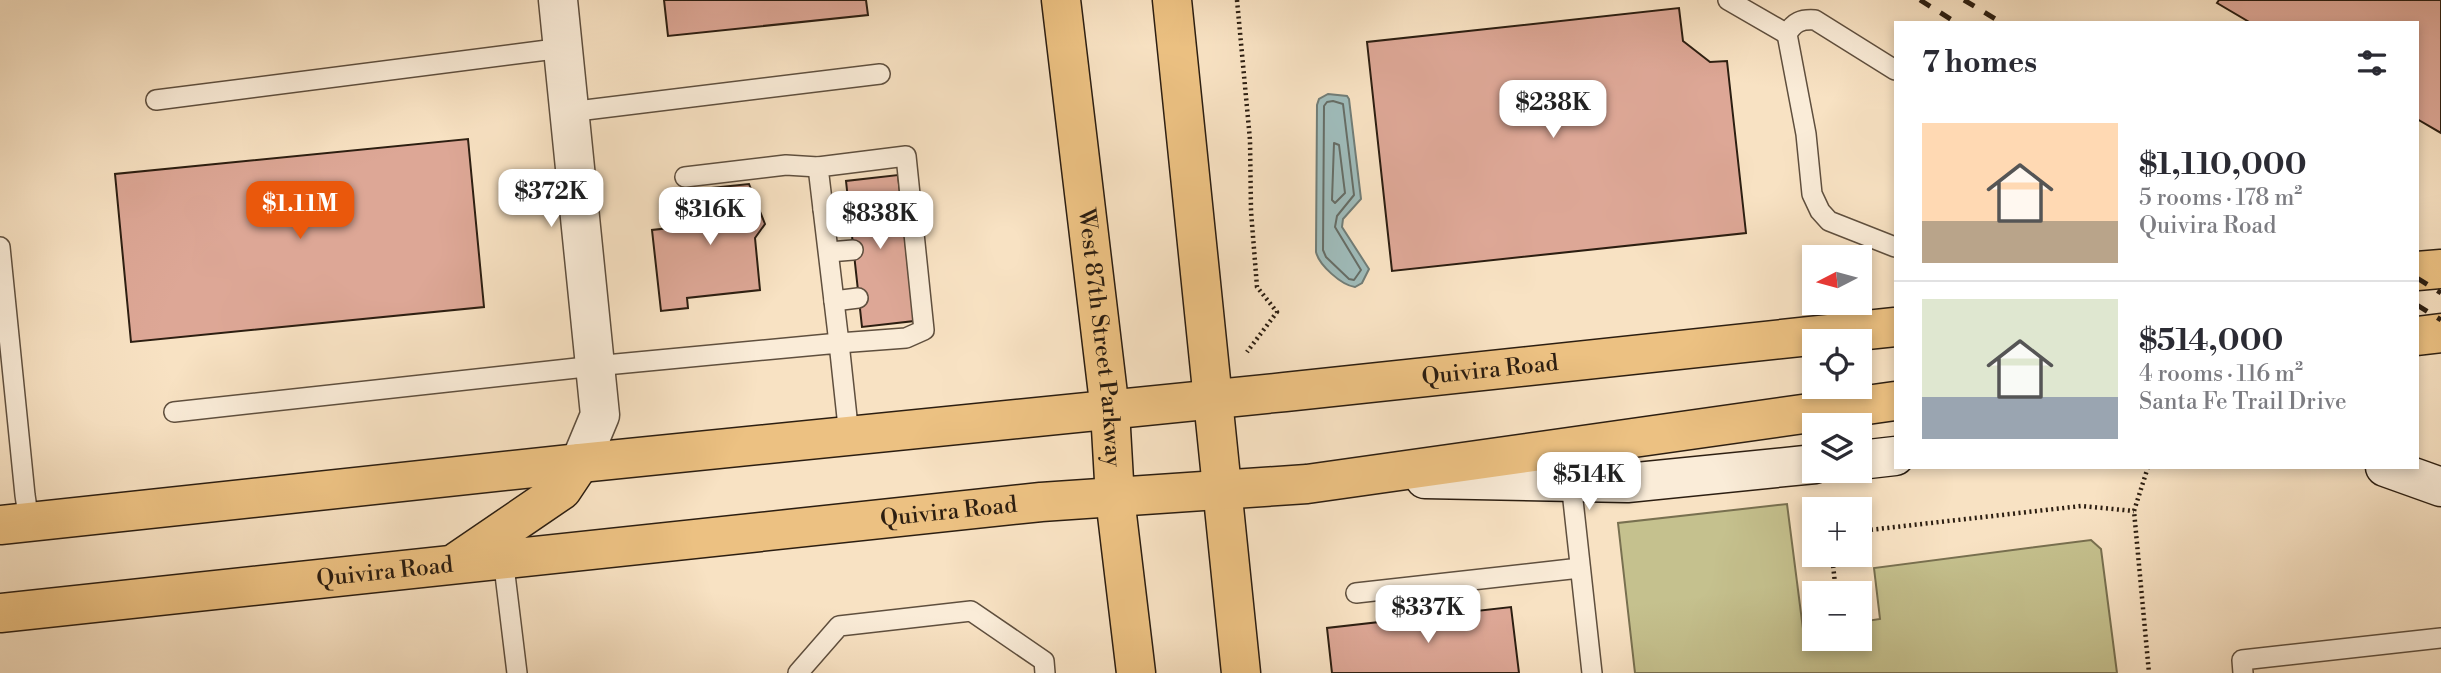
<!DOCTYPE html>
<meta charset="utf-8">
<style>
:root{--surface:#fff;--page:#f2f2f3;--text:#2b2b33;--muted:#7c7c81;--line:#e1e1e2;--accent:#ea580c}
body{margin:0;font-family:"Libre Bodoni",serif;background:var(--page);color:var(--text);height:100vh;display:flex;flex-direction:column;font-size:26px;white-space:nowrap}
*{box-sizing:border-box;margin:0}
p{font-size:23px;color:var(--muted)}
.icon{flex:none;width:38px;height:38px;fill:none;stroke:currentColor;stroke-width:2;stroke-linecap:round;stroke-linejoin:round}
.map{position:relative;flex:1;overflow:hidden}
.details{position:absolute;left:1894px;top:21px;width:525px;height:448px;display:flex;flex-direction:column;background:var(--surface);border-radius:0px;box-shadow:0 4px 10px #0003}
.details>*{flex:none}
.needle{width:46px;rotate:264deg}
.buttons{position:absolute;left:1802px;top:245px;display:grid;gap:14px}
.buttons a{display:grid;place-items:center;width:70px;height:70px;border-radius:0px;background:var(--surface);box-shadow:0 4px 10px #0003;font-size:35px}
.price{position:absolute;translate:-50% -60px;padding:0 16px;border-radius:14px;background:#fff;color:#222;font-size:23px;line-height:46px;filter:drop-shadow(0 2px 4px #0008)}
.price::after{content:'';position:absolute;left:50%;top:42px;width:21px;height:16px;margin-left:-10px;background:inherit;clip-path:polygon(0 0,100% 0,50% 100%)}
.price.on{background:var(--accent);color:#fff}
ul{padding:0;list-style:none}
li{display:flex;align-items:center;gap:21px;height:175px;padding:0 28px}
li+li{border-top:2px solid var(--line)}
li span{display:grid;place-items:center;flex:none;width:196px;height:140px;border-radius:0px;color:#555}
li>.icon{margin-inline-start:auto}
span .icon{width:84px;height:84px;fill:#fffc;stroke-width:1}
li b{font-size:30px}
h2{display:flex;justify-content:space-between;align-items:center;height:84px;padding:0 28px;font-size:30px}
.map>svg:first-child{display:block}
</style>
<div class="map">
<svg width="2441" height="673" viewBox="0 0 2441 673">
<rect width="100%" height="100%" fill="#f8e2c3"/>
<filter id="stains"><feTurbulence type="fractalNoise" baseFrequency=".00286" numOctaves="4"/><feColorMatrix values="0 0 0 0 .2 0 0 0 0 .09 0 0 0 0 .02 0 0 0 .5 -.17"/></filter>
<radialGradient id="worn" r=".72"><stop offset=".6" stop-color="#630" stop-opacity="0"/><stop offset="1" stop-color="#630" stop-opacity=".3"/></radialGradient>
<path fill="#c5c18e" stroke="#787050" stroke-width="2" d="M 1787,504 L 1803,629 L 1815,628 L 1815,639 L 1860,639 L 1860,622 L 1880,619 L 1874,568 L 2091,540 L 2101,549 L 2117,673 L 1635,673 L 1618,523 Z"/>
<path fill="#9fbcbb" stroke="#717d77" stroke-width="2" d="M 1328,94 L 1347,96 L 1349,99 L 1361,199 L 1343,219 L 1342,227 L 1369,269 L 1362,283 L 1355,287 C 1341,285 1319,265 1316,252 L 1317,105 L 1319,99 Z"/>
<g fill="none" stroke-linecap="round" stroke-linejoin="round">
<g stroke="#666d66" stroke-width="2">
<path d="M 1333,101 L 1343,104 L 1354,195 L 1337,216 L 1335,227 L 1361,270 L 1354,280 L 1349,279 L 1326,257 L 1323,250 L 1324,106 L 1327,102 Z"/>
<path d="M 1334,143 L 1339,145 L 1345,193 L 1335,203 L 1332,200 Z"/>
</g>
</g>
<g fill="#dda796" stroke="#2c1e11" stroke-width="2">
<path d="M 664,0 L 866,0 L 868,15 L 668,36 Z"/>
<path d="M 2219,0 L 2441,0 L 2441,133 L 2417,119 L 2417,23 L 2251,23 L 2217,3 Z"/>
<path d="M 1679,8 L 1683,41 L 1710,62 L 1727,61 L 1746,233 L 1392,271 L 1367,42 Z"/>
<path d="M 468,139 L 484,307 L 131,342 L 115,174 Z"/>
<path d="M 898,175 L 914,321 L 862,327 L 846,181 Z"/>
<path d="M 749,184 L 765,224 L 755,238 L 760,290 L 687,298 L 688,308 L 661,311 L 652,230 L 688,226 L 683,191 Z"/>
<path d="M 1511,607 L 1519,673 L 1332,673 L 1327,628 Z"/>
</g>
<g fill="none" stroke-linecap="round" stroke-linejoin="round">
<defs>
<g id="lane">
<path d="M 1728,0 L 1787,34"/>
<path d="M 1895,70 L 1815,20 C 1801,19 1794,22 1787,34 L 1806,134 L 1812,194 L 1820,211 L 1829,221 L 1895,247"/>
<path d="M 156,100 L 563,48"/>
<path d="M 569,112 L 880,74"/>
<path d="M 906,156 L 924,330 L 906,338 L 839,343 L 818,167 Z"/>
<path d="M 685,177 L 786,165 L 818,167"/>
<path d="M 823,209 L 849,207"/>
<path d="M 0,247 L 25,495 L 29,522"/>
<path d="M 829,252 L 853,250"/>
<path d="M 834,301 L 858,298"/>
<path d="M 174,412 L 595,366 L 839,343 L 849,436"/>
<path d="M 1571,482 L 1592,673"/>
<path d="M 503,558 L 517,673"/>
<path d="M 1356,593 L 1580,568"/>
<path d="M 798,673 L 839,626 L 971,611 L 1044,661 L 1045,673"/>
<path d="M 2243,673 L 2242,660 L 2441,638"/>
</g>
<path id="street" d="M 558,0 L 600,415 L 580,463"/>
<g id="secondary">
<path d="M 1860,460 L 1895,456"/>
<path d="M 2385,467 L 2441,487"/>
<path d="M 1425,479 L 1627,483 L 1815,464"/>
</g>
<g id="primary">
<path id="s1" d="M 1061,0 L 1110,411 L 1115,498 L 1136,673"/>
<path d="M 1172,0 L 1241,673"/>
<path d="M 2417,271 L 2441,269"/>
<path d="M 2417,336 L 2441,333"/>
<path id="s2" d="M 0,525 L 580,463 L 1285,392 L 1895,327"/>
<path d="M 458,561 L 562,490 L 580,463"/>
<path id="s3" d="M 0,613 L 1041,502 L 1307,484 L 1895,401"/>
</g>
</defs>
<use href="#lane" stroke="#5f4f3e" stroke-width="22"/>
<use href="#street" stroke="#5f4f3e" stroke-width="41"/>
<use href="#secondary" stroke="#2c1e11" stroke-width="41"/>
<use href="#primary" stroke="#2c1e11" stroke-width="41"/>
<g stroke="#2c1e11" stroke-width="4.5" stroke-dasharray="2 3.5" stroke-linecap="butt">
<path d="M 1237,0 L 1250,140 L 1251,211 L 1257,287 L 1277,312 L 1247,352"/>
<path d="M 2148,467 L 2134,511 L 2149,673"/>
<path d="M 1860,531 L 2081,506 L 2134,511"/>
<path d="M 1832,555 L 1836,593"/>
</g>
<use href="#lane" stroke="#faecd8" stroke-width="19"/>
<use href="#street" stroke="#faecd8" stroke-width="38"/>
<use href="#secondary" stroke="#faecd8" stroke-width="38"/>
<use href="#primary" stroke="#ecc182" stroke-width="38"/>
<g stroke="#2c1e11" stroke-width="5" stroke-dasharray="12 12" stroke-linecap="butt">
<path d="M 1920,0 L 1957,23"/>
<path d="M 1964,0 L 2002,23"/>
<path d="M 2417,278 L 2441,293"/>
<path d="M 2417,305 L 2441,320"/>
</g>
</g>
<g text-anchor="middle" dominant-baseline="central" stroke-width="5" stroke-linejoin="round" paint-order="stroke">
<g font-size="23" fill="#2c1e11" stroke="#faecd8">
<text stroke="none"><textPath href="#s1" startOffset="340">West 87th Street Parkway</textPath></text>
<text stroke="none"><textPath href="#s2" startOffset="1498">Quivira Road</textPath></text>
<text stroke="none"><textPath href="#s3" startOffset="954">Quivira Road</textPath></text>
<text stroke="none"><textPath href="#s3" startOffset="387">Quivira Road</textPath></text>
</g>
</g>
<rect width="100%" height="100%" filter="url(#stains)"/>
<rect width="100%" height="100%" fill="url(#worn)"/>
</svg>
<div class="buttons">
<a><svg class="needle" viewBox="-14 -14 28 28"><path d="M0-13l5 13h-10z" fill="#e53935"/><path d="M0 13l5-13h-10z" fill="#7c7c81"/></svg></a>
<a><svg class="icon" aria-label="locate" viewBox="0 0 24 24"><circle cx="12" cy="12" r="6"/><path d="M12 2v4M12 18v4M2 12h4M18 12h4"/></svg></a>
<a><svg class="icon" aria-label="layers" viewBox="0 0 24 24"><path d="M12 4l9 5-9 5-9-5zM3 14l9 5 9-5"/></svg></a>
<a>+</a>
<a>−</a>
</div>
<b class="price" style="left:1553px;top:140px">$238K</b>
<b class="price" style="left:551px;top:229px">$372K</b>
<b class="price on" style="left:300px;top:241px">$1.11M</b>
<b class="price" style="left:710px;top:247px">$316K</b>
<b class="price" style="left:880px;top:251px">$838K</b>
<b class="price" style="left:1589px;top:512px">$514K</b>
<b class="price" style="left:1428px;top:645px">$337K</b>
<section class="details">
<h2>7 homes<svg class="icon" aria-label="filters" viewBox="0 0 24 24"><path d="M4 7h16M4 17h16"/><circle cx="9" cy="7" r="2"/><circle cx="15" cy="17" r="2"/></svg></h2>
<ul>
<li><span style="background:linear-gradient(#ffd9b3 70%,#b9a48a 0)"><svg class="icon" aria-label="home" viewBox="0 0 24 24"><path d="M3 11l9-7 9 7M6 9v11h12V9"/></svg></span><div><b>$1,110,000</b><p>5 rooms · 178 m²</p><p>Quivira Road</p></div></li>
<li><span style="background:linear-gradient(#dfe7d0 70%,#9aa5b1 0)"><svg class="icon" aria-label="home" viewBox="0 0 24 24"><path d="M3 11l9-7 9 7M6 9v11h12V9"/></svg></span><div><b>$514,000</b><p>4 rooms · 116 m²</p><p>Santa Fe Trail Drive</p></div></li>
</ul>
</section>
</div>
